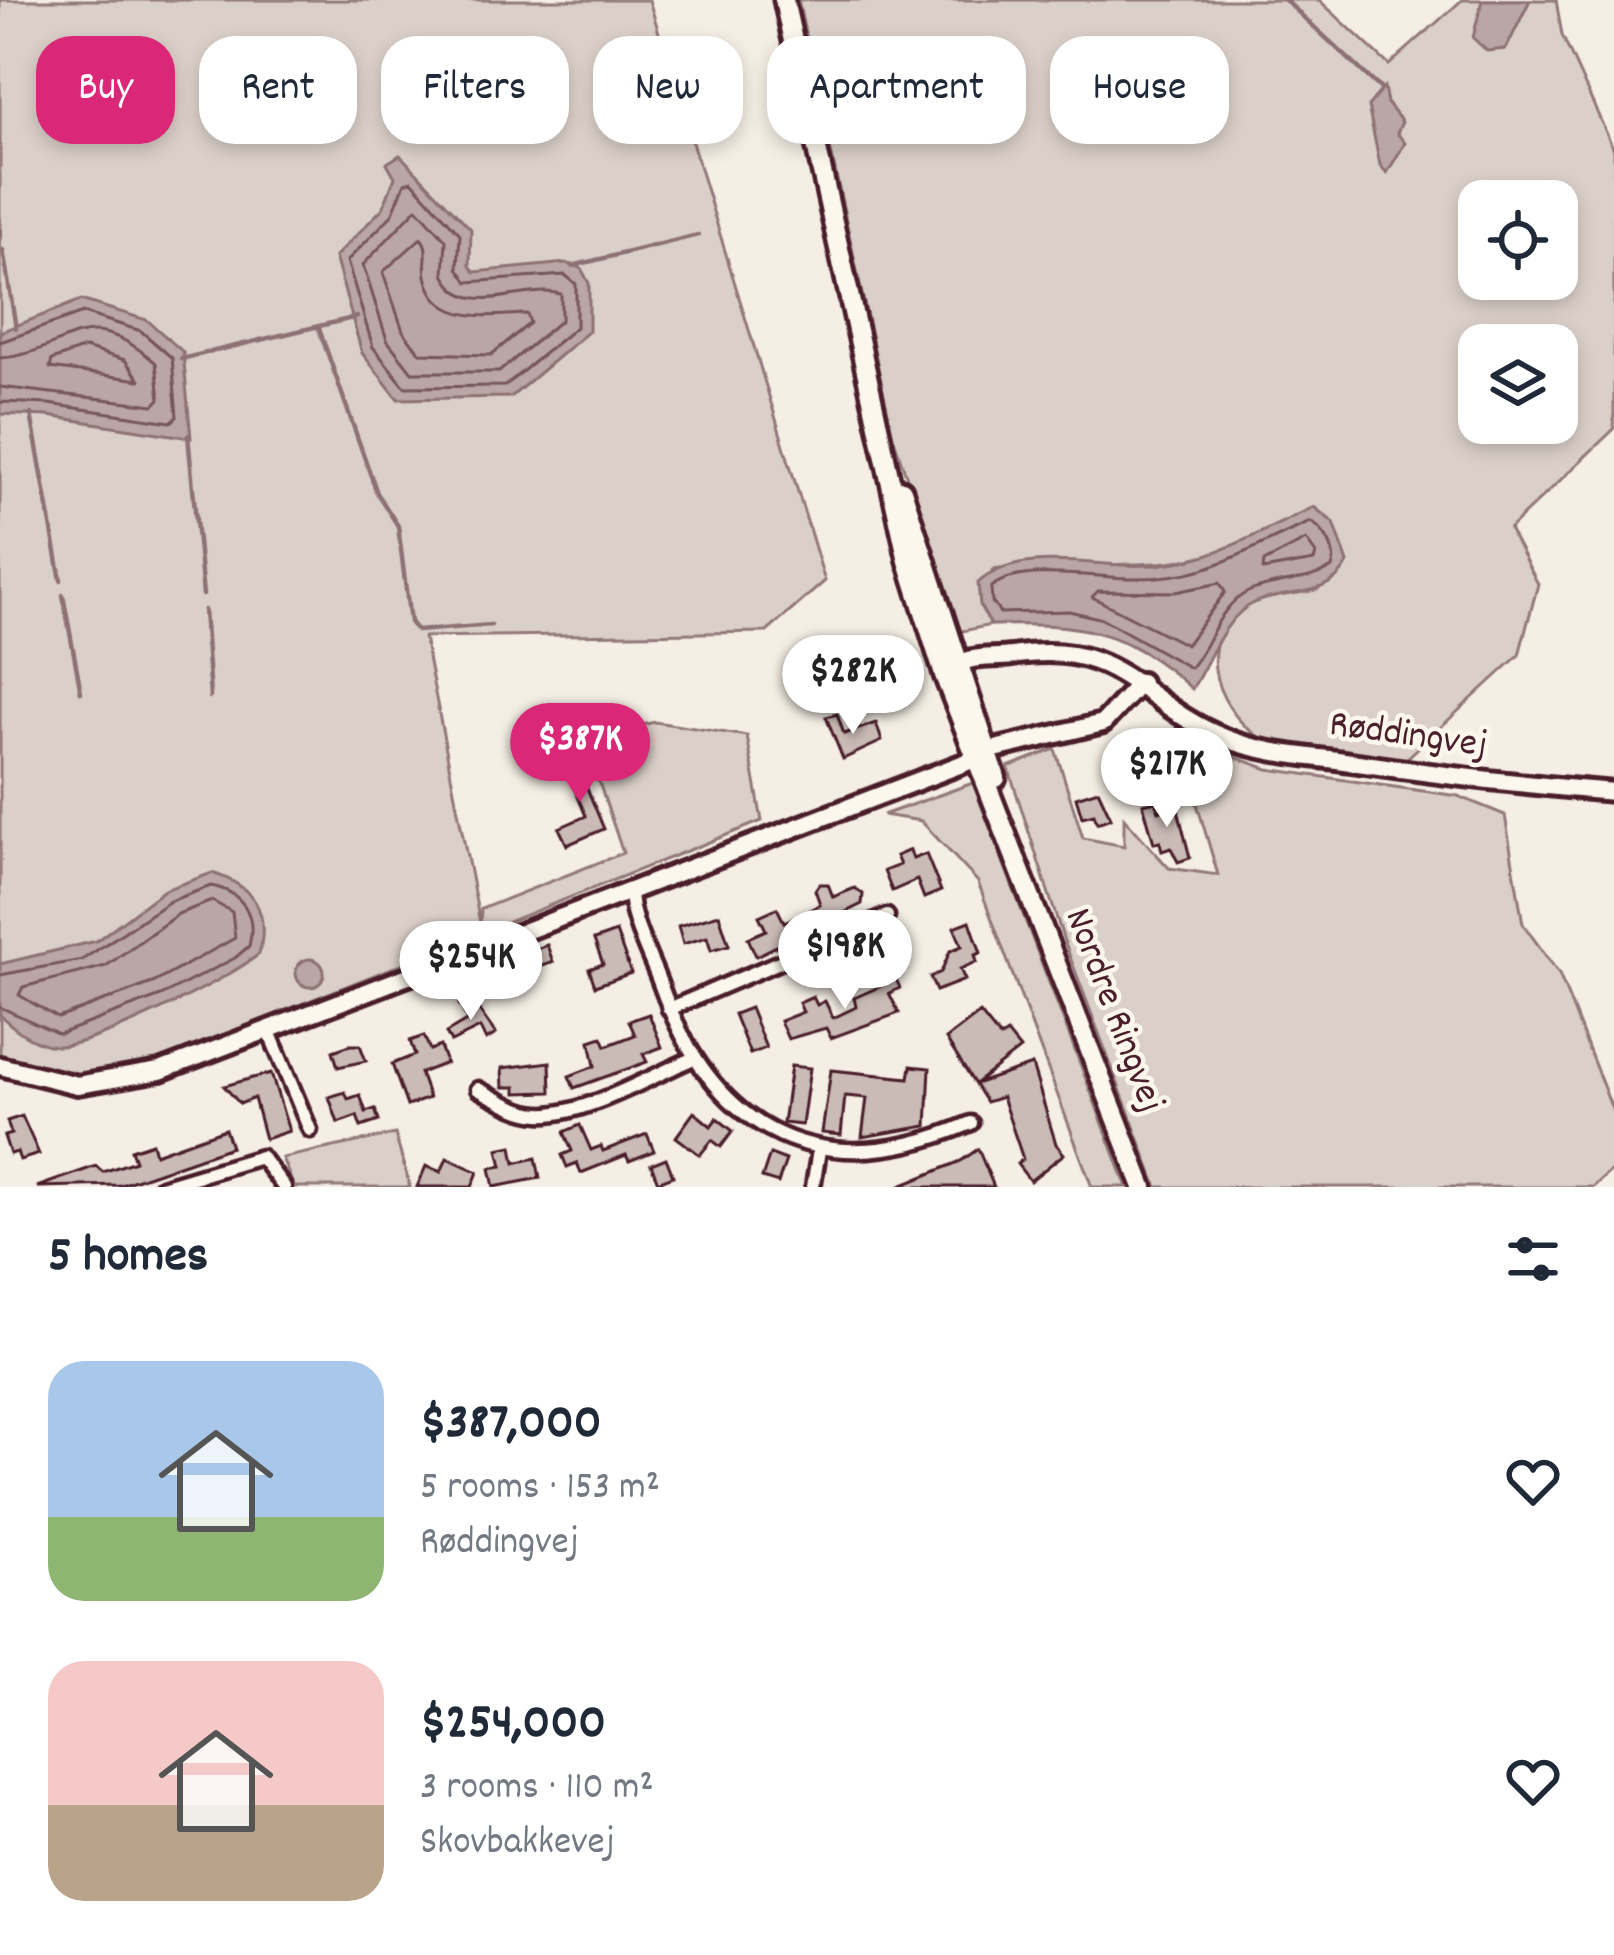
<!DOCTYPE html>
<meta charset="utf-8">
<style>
:root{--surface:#fff;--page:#f6f6f7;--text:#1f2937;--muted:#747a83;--accent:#db2777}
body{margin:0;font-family:Dekko,sans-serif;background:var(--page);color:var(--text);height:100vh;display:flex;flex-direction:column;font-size:45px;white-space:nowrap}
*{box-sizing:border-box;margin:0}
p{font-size:39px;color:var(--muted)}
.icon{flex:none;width:66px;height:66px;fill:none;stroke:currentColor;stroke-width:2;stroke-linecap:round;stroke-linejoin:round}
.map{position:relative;height:1187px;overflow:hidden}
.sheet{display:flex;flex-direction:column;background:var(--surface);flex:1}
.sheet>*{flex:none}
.guide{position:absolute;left:36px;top:36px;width:1542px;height:108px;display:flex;gap:24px}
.fabs{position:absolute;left:1458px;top:180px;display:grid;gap:24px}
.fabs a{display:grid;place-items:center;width:120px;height:120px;border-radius:24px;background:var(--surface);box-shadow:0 6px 18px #0003;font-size:60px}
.price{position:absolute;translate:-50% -102px;padding:0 27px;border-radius:42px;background:#fff;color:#222;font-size:39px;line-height:78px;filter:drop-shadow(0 3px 6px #0008)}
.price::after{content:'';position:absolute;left:50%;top:72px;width:36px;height:27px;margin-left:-18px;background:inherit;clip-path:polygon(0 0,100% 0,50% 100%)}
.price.current{background:var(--accent);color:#fff}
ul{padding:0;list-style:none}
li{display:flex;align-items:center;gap:36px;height:300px;padding:0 48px}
li span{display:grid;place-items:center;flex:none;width:336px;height:240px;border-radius:36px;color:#555}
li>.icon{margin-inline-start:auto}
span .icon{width:144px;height:144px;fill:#fffc;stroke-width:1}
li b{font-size:51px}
h2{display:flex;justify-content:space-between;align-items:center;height:144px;padding:0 48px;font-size:51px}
.chip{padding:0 42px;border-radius:36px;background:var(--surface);box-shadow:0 6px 18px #0003;font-size:42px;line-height:108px}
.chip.current{background:var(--accent);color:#fff}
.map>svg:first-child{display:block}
</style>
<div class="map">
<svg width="1614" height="1187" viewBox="0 0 1614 1187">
<rect width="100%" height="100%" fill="#f4eee4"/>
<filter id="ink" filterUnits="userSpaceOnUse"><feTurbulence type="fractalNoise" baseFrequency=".00833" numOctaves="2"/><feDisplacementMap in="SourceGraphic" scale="24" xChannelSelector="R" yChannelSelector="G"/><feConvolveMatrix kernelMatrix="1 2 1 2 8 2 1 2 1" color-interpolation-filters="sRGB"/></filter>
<g filter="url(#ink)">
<g fill="#dbd0c9" stroke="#92787a" stroke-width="3" fill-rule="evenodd">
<path d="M 0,0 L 649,0 L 825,581 L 767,632 L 424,637 L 480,923 L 481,909 L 623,853 L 584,738 L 655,722 L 747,736 L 762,821 L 135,1070 C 86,1077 46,1075 0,1055 Z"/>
<path d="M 798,0 L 1319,0 L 1389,65 L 1462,0 L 1556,0 L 1562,35 L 1614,150 L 1614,429 L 1509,529 L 1538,584 L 1519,655 L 1405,760 C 1377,756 1278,750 1260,738 C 1212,706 1191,635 1252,603 C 1269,595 1297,594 1316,590 L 1247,541 C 1166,579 1079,556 993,570 L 980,606 L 991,625 L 958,632 L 893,436 ZM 1479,201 L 1557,201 L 1557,279 L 1479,279 ZM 1479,345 L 1557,345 L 1557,423 L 1479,423 Z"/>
<path d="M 1177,736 L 1268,769 L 1458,796 L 1505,815 L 1523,924 L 1559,974 L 1614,1114 L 1614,1168 L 1593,1187 L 1157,1187 L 1064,941 L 1008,767 L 1055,749 L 1083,838 L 1124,846 L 1124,818 L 1169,868 L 1218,875 Z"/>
<path d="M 973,783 L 1127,1187 L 1092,1187 L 978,882 L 921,821 L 883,815 Z"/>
<path d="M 395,1134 L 410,1187 L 294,1187 L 282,1158 Z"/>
</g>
<g fill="#baa7a5" stroke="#8d7174" stroke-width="3">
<path d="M 1482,0 L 1530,0 L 1506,49 L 1487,51 L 1473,38 Z"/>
<path d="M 1384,87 L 1387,103 L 1402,122 L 1397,133 L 1405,143 L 1387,173 L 1380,165 L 1368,106 Z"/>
<path d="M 400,155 L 471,229 L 470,266 L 475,272 L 566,263 L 581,268 L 589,283 L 589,331 L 511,397 L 398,399 L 362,353 L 335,257 L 383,208 L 395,177 L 387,163 Z"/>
<path d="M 81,300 L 147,320 L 183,352 L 191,438 L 48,416 L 0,414 L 0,332 Z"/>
<path d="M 1314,507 L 1334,523 L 1348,563 C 1329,600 1288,588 1254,603 C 1224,616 1209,663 1192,689 C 1123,627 1080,623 991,625 L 980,606 L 978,583 C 1013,551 1078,563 1122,565 C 1201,570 1246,538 1314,507 Z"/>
<path d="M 212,873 C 254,886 270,911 259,954 C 229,979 92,1048 56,1046 C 34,1044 15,1030 0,1015 L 0,964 L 96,941 L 164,890 Z"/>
<circle cx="310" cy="973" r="14"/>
</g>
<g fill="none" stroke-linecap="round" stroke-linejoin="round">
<g stroke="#77555c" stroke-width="3">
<path d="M 412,181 L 460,234 L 458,268 L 468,282 L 565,275 L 576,284 L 576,327 L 505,386 L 405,387 L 373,347 L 347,261 L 392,215 L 405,183 Z"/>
<path d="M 417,208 L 446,240 L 444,274 C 467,322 523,283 561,294 L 561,320 L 499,372 L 412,372 L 387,340 L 363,265 Z"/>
<path d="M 421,238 C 431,250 423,261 426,276 C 437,326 489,315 527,314 L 530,323 L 491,355 L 420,353 L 403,331 L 383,272 Z"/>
<path d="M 0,342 L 83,313 L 141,331 L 172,358 L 177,417 L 171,422 L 49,404 L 0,402"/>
<path d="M 85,348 L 125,360 L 140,380 L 50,368 L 52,360 Z"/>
<path d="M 0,358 C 70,353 83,299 156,363 L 160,399 L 154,405 L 0,387"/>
<path d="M 1311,522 C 1325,530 1338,552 1332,568 C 1305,583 1275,580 1248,592 C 1217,606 1211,646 1190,668 L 1103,619 L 1069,611 L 1000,613 L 992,602 L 991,588 C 1014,564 1095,577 1127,578 C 1211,580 1240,551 1311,522 Z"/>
<path d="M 1306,540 L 1316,554 L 1314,561 L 1263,570 L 1264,562 Z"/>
<path d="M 1220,583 L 1225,592 L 1186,645 L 1092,597 L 1098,591 L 1175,592 Z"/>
<path d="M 212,901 L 232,912 L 235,938 L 155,982 L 58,1018 L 19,995 L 23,987 L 106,966 L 178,914 Z"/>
<path d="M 0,975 L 82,960 L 170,901 L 211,886 C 242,892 257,914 249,946 L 235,958 L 161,996 L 59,1034 L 0,1007"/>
</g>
<g stroke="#8d7174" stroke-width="4.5">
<path d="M 1285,0 L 1380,88"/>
<path d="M 0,230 L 1,236"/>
<path d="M 3,250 L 16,328"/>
<path d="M 572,266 L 698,235"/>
<path d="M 318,326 L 377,493 L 398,526 L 410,622 L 417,631 L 491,625"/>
<path d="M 181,359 L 357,317"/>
<path d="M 31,414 L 61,580"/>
<path d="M 188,435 L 203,595"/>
<path d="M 63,595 L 81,692"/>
<path d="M 204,610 L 210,697"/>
</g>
</g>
<g fill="#cabbb6" stroke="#4a1f2b" stroke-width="3">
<path d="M 837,714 L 844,734 L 876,723 L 882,741 L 843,759 L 826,717 Z"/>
<path d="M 571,750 L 604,829 L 567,845 L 559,828 L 586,816 L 560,755 Z"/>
<path d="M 1098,790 L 1111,818 L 1097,823 L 1094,814 L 1082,817 L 1076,797 Z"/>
<path d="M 1156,801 L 1159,811 L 1177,806 L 1190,858 L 1178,862 L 1171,848 L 1162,851 L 1160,842 L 1154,843 L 1143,804 Z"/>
<path d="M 910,850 L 913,859 L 926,854 L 941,891 L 924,898 L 917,880 L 892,891 L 884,871 L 900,865 L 896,856 Z"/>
<path d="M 819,884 L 828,884 L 833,897 L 855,888 L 863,894 L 862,904 L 756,956 L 748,938 L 766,930 L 759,916 L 777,908 L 784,922 L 812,909 L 820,904 L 815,890 Z"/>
<path d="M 719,914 L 729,945 L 711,950 L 707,937 L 683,944 L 678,926 Z"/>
<path d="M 970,921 L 981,953 L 975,955 L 977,962 L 960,969 L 965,980 L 936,991 L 930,977 L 941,972 L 950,951 L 962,946 L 954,927 Z"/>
<path d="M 616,932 L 631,973 L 595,986 L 589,969 L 603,964 L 594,940 Z"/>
<path d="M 547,945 L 553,962 L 500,982 L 493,965 Z"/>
<path d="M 892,970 L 900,988 L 889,993 L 899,1013 L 831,1038 L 826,1028 L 788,1039 L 780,1021 L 803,1012 L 799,1003 L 813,997 L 817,1005 L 825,1001 L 833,1018 L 856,1007 L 854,998 L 881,986 L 877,976 Z"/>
<path d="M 470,998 L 496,1034 L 486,1040 L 480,1028 L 451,1042 L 446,1033 L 468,1020 L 459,1004 Z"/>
<path d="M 750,1008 L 766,1048 L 750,1054 L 734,1014 Z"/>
<path d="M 980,1013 L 1000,1038 L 1007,1033 L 1020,1049 L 975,1084 L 1032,1065 L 1056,1144 L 1064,1154 L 1030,1181 L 1017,1164 L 1023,1159 L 1002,1097 L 986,1102 L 946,1039 Z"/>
<path d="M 649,1014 L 662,1047 L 643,1054 L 647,1062 L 574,1088 L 569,1076 L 595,1066 L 590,1041 L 602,1037 L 606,1046 L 635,1035 L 629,1021 Z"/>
<path d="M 424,1036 L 430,1050 L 440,1046 L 446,1063 L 420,1073 L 429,1098 L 407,1106 L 392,1064 L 415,1055 L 410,1041 Z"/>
<path d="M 350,1045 L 360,1045 L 366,1061 L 338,1067 L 333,1051 Z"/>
<path d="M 550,1062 L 551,1092 L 516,1093 L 516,1087 L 503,1087 L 502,1068 Z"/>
<path d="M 791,1066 L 810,1068 L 802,1125 L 783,1123 Z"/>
<path d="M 911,1066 L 930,1068 L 927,1126 L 862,1137 L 867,1098 L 845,1096 L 841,1135 L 822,1133 L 831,1070 L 909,1078 Z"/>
<path d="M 271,1073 L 289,1131 L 265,1139 L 254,1098 L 240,1104 L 224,1086 Z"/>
<path d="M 345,1092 L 348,1099 L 360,1095 L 366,1112 L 375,1109 L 379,1121 L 361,1127 L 357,1116 L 338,1123 L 329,1097 Z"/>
<path d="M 694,1112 L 711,1126 L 717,1118 L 733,1131 L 721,1147 L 712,1140 L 700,1155 L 676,1137 Z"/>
<path d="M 22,1116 L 39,1154 L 20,1160 L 17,1152 L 10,1154 L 4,1136 L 11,1134 L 7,1121 Z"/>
<path d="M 580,1125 L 591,1150 L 601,1146 L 603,1151 L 647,1134 L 654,1151 L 629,1161 L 626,1155 L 581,1173 L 577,1163 L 567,1167 L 562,1155 L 572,1151 L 564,1132 Z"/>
<path d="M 225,1129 L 231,1147 L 121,1185 L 37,1187 L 96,1166 L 103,1172 L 135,1161 L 131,1150 L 152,1143 L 155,1154 Z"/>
<path d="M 512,1146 L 515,1163 L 536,1158 L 540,1178 L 494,1187 L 490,1168 L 502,1166 L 498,1149 Z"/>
<path d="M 978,1149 L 994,1187 L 898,1187 L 961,1161 Z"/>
<path d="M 770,1154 L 786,1160 L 778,1183 L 762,1178 Z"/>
<path d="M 447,1158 L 478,1172 L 472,1187 L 417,1187 L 426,1166 L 441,1172 Z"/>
<path d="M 666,1158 L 673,1176 L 658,1182 L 651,1164 Z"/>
</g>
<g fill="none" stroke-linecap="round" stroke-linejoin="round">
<defs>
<g id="street">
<path d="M 630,890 C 630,921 651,957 661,986 C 715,1136 823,1187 971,1123"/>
<path d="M 669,1009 L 887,916"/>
<path d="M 268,1029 L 310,1130"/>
<path d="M 478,1089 C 497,1099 518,1113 540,1114 C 581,1117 656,1074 694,1058"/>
<path d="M 161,1187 L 261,1157 L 284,1187"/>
<path d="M 813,1187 L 819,1150"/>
</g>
<g id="secondary">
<path d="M 951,669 C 970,654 989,659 1012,656 C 1123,638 1138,704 1225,738 C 1264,754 1309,756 1351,762 C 1438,775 1526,785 1614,792"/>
<path d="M 999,748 L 1103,723 L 1141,682"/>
<path d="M 0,1066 L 77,1085 L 160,1071 L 967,762"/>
</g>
<g id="primary">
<path d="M 784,0 L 908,561 L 944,675 L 1143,1187"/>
<path d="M 902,490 L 996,778"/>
</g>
</defs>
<use href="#street" stroke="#4a1f2b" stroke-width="21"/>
<use href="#secondary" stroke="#4a1f2b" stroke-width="26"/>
<use href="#primary" stroke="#4a1f2b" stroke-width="27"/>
<use href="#street" stroke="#fbf7ec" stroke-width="12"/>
<use href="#secondary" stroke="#fbf7ec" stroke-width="16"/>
<use href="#primary" stroke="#fbf7ec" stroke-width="18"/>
</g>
</g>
<g text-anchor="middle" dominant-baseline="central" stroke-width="9" stroke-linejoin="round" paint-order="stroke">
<g font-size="39" fill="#4a1f2b" stroke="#fbf7ec">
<text transform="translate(1408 737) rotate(8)">Røddingvej</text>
<text transform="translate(1112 1011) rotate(69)">Nordre Ringvej</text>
</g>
</g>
</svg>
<div class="fabs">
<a><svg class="icon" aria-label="locate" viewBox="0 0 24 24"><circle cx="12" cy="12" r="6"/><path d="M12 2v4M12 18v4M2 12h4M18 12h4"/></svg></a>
<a><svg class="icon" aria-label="layers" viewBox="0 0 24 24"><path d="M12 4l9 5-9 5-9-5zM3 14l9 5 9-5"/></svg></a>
</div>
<b class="price" style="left:853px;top:737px">$282K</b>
<b class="price current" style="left:580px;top:805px">$387K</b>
<b class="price" style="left:1167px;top:830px">$217K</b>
<b class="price" style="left:845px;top:1012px">$198K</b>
<b class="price" style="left:471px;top:1023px">$254K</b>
<div class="guide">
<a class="chip current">Buy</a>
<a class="chip">Rent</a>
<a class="chip">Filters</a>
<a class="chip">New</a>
<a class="chip">Apartment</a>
<a class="chip">House</a>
</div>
</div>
<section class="sheet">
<h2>5 homes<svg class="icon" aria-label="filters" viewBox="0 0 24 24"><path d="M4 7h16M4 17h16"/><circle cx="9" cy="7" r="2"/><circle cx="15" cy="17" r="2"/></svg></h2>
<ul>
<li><span style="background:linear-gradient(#a9c7e8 65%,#8fb573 0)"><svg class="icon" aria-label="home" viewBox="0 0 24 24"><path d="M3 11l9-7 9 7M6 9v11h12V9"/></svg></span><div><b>$387,000</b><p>5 rooms · 153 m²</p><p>Røddingvej</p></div><svg class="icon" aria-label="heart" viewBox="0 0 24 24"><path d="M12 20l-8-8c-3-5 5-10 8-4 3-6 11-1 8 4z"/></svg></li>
<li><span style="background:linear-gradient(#f6c9c9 60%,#b9a48a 0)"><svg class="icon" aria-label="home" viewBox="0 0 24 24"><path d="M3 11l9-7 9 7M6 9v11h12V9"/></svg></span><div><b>$254,000</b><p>3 rooms · 110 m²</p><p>Skovbakkevej</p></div><svg class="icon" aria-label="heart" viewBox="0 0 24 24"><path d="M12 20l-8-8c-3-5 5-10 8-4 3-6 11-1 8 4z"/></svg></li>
</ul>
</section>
